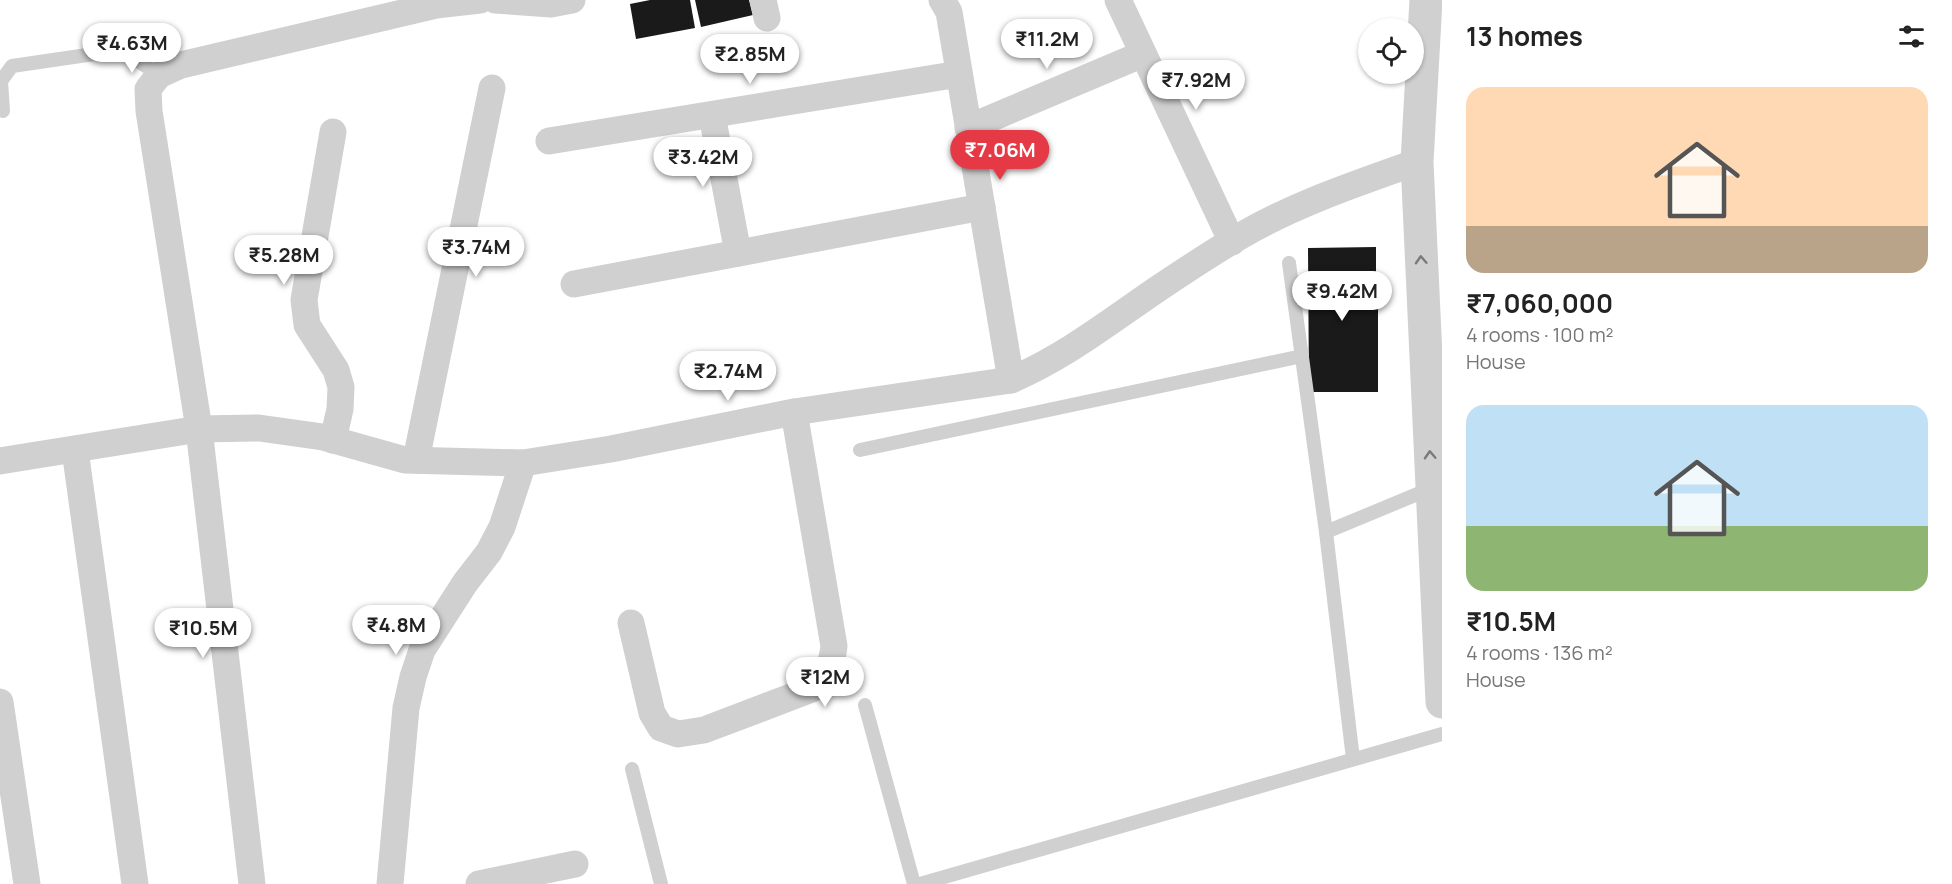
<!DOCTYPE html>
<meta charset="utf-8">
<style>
:root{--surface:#fff;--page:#f2f2f2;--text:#222;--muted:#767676;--accent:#e63946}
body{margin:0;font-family:Manrope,sans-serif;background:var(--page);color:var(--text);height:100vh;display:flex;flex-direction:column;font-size:22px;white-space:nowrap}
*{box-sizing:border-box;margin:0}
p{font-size:20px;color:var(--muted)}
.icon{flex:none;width:33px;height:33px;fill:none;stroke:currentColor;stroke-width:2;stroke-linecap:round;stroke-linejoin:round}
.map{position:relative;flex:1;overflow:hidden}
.sheet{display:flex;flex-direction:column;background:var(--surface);width:510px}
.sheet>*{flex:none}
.controls{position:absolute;left:1358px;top:18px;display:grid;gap:12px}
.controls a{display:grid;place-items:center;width:66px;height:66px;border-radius:50%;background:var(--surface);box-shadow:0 2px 4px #0004;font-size:30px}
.price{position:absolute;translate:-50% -51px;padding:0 14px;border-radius:21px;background:#fff;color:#222;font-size:20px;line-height:39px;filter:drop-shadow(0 2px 3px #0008)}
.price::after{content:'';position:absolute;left:50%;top:36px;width:18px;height:14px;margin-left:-9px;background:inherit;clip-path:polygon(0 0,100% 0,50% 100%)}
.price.on{background:var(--accent);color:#fff}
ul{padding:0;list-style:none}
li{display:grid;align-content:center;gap:12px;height:318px;padding:0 24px}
li span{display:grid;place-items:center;height:186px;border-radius:18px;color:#555}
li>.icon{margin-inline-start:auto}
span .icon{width:108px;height:108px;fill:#fffc;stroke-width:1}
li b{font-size:26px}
h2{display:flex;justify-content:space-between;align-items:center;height:72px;padding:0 24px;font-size:26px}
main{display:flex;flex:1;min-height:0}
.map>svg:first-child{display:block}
</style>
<main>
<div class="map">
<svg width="1442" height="884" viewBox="0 0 1442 884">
<rect width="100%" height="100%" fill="#fff"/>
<g fill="#1a1a1a">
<path d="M 650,0 L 690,0 L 695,28 L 636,39 L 630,4 Z"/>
<path d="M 695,0 L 749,0 L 753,15 L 701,27 Z"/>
<path d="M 1376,247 L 1376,288 L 1325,289 L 1325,304 L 1378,304 L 1378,392 L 1309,392 L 1308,248 Z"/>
</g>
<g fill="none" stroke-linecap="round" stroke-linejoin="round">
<g stroke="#d0d0d0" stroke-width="14">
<path d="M 3,111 L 1,81 L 12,66 L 94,54 L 129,55 L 159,75"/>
<path d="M 1289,263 L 1326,532 L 1353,759"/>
<path d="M 860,450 L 1302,356"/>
<path d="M 1326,532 L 1432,488"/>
<path d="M 865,705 L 914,884"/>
<path d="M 632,769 L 661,884"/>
<path d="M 920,884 L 1442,734"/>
</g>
<g stroke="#d0d0d0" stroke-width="27">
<path d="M 495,0 L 551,4 L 572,0"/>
<path d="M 763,0 L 767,18"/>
<path d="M 942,0 L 949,12 L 1011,380"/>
<path d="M 1118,0 L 1232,242"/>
<path d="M 712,115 L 738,253"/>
<path d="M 968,128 L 1143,54"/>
<path d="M 333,132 L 304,300 L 307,325 L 336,370 L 341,387 L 340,409 L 333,440"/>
<path d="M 549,141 L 959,74"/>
<path d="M 574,284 L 982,207"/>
<path d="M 75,450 L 135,884"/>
<path d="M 416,460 L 492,88"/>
<path d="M 0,461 L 199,429 L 259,428 L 323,437 L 405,460 L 523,463 L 611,449 L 794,412 L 1011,380 C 1067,356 1113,319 1162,286 C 1189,268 1216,250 1244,234 C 1298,203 1358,183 1417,162"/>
<path d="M 631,623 L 652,713 L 661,728 L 678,734 L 704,730 L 812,689 C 826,676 832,665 834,646 L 794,412"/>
<path d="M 0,702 L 27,884"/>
<path d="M 252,884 L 199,429 L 149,111 L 148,89 L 159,75 L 181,65 L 436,5 L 480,0"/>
<path d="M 390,884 L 406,708 L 413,677 L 422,650 L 465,583 L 489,552 L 502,527 L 523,463"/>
<path d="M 479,884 L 575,864"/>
</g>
<path stroke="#d0d0d0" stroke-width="33" d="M 1426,0 L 1417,162 L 1442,702"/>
</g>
<defs><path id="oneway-chevron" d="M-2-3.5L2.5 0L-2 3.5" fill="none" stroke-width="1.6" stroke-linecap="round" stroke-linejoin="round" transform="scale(1.5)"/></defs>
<g stroke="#7a7a7a">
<use href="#oneway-chevron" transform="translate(1421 260) rotate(-93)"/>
<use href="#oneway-chevron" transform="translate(1430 455) rotate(-93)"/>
</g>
</svg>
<div class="controls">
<a><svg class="icon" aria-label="locate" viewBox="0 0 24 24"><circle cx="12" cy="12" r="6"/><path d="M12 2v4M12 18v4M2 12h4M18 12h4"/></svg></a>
</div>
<b class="price" style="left:1047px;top:70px">₹11.2M</b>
<b class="price" style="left:132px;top:74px">₹4.63M</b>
<b class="price" style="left:750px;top:85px">₹2.85M</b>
<b class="price" style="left:1196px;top:111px">₹7.92M</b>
<b class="price on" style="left:1000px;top:181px">₹7.06M</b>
<b class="price" style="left:703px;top:188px">₹3.42M</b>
<b class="price" style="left:476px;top:278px">₹3.74M</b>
<b class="price" style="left:284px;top:286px">₹5.28M</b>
<b class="price" style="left:1342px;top:322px">₹9.42M</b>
<b class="price" style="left:728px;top:402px">₹2.74M</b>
<b class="price" style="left:396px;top:656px">₹4.8M</b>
<b class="price" style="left:203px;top:659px">₹10.5M</b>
<b class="price" style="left:825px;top:708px">₹12M</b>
</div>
<section class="sheet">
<h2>13 homes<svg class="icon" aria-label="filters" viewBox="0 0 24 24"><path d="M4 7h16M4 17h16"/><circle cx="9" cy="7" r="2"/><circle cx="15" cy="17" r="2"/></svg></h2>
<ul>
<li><span style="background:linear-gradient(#ffd9b3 75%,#b9a48a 0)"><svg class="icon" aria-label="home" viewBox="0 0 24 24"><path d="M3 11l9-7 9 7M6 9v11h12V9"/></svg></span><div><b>₹7,060,000</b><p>4 rooms · 100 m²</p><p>House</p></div></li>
<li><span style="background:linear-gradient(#bfe0f5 65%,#8fb573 0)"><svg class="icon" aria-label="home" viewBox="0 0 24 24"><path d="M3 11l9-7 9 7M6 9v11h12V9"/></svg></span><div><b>₹10.5M</b><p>4 rooms · 136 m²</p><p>House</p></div></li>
</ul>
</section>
</main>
